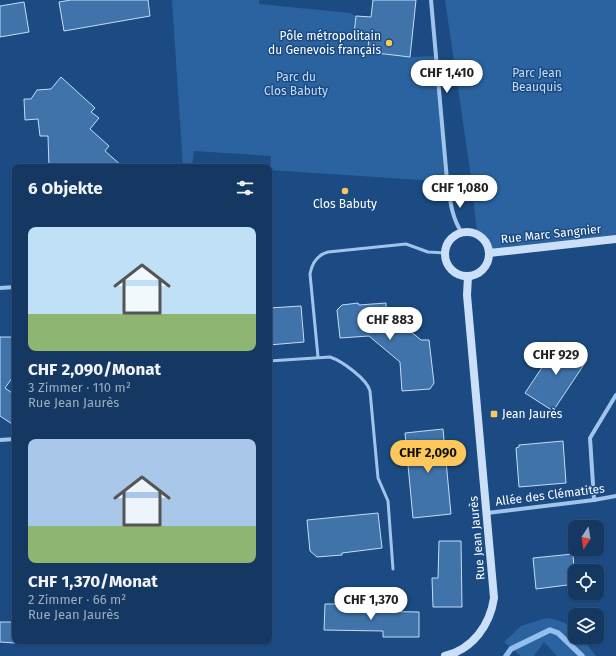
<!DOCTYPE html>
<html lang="de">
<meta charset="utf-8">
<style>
:root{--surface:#143862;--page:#1d3f68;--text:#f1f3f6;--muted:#9dacbe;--line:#335277;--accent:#fcc85c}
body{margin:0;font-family:"Fira Sans",sans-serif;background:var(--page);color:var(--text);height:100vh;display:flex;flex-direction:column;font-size:15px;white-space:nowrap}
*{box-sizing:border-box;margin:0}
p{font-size:13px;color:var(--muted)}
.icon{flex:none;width:22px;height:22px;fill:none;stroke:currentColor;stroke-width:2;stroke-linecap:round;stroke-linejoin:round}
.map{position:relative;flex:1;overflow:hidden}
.sheet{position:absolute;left:12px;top:164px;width:260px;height:480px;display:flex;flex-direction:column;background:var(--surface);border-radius:8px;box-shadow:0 1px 3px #0004,0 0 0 1px var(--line)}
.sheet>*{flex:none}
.needle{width:26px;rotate:192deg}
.tools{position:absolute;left:568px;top:520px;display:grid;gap:8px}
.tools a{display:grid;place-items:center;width:36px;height:36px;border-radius:8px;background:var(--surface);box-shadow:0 1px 3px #0004,0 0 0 1px var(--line);font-size:20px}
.price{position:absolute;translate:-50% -34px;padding:0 9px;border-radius:14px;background:#fff;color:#222;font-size:13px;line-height:26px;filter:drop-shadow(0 1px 2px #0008)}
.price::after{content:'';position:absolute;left:50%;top:24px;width:12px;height:9px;margin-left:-6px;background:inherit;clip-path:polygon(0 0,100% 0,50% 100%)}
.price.on{background:var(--accent);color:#111}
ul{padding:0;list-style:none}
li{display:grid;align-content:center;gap:8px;height:212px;padding:0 16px}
li span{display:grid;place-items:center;height:124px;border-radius:8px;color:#555}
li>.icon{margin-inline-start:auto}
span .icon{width:72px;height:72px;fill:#fffc;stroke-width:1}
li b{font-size:17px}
h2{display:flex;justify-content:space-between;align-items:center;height:48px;padding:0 16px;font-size:17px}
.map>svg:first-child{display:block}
</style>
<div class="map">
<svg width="616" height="656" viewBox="0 0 616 656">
<rect width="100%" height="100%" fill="#1b4b82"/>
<g fill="#2a639f">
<path d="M 172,0 L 259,0 L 259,4 L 350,13 L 356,16 L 354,34 L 369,36 L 368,52 L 410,57 L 436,56 L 447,180 L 420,180 L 270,170 L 271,156 L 194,151 L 192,167 L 183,167 Z"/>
<path d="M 445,0 L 616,0 L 616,239 L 489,253 L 486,243 L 477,234 L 471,177 Z"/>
<path d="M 546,618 C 557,619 566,622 575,630 L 575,637 L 581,637 L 596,656 L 557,656 L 544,642 L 534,656 L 521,656 L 504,642 L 521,626 Z"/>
</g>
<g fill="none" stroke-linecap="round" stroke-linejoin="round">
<path stroke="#92bfed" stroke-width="5.5" d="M 506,656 L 511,649 L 550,630 L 558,633 L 582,656"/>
</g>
<g fill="#3f73aa" stroke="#c4ddf8">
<path d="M 71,0 L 148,0 L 150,16 L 64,31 L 59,2 Z"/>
<path d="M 373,0 L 416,0 L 410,57 L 368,52 L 369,36 L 354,34 L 356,16 L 371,17 Z"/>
<path d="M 24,2 L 29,32 L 0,37 L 0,6 Z"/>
<path d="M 61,77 L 95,108 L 91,112 L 99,118 L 90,129 L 109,146 L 105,151 L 123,167 L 49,167 L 48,136 L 40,136 L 38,119 L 25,120 L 24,99 L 31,99 L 37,90 L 51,89 Z"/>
<path d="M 358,303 L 359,305 L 386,303 L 386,311 L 421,340 L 429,340 L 434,383 L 430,389 L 402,391 L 400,362 L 369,336 L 340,338 L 337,310 L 342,305 Z"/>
<path d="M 301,306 L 304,342 L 269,345 L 269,308 Z"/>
<path d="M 0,337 L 15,337 L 15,374 L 5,388 L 15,395 L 15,426 L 0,416 Z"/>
<path d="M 559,342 L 587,360 L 553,411 L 525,393 Z"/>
<path d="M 443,429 L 451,514 L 413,518 L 405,433 Z"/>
<path d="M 563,441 L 566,483 L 519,487 L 516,448 L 519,447 L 519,445 Z"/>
<path d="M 378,513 L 382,548 L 342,553 L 342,555 L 317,557 L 310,551 L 307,520 Z"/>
<path d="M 439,541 L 461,541 L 462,607 L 433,607 L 432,578 L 438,578 Z"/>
<path d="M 573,554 L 575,584 L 536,589 L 533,558 Z"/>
<path d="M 325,604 L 359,604 L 359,611 L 419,612 L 419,637 L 383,637 L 383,631 L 324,630 Z"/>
<path d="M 0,622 L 15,622 L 15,643 L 0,642 Z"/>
</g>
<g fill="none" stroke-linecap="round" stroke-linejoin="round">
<g stroke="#a0c4ea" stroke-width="3">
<path d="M 318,357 L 310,274 C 312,263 317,255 328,252 L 406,244 L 428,252 L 446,253"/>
<path d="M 269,361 L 330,357 C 342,361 367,379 370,391 L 378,478 L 388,501 L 393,569"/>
</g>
<g stroke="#a0c4ea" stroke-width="4">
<path d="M 431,0 L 447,180 C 450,198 451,217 462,233"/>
<path d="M 0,288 L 15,287"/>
<path d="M 0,440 L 15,439"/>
<path d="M 594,500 L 590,438 L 616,395"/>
<path d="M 487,513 L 594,500 L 616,496"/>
</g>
<g stroke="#cbe0f8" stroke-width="8">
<circle cx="467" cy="254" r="22"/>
<path d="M 489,253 L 616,239"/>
<path d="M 445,656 C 473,649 490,625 494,598 L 467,295 L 468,276"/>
</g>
</g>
<g fill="#fcc85c" stroke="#1b4b82" stroke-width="1.5">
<circle cx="389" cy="43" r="4"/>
<circle cx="345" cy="191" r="4"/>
<rect x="490" y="410" width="8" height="8" rx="2"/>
</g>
<g text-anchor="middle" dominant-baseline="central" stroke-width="3" stroke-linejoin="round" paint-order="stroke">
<g font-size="12" fill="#fff" stroke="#1b4b82" text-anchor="end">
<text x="381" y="36">Pôle métropolitain<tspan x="381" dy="14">du Genevois français</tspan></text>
<text x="345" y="204" text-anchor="middle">Clos Babuty</text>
<text x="502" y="414" text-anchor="start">Jean Jaurès</text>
</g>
<g font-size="12" fill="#c4ddf8" stroke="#1b4b82">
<text x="537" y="73">Parc Jean<tspan x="537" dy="14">Beauquis</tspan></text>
<text x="296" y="77">Parc du<tspan x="296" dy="14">Clos Babuty</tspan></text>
</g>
<g font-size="12" fill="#fff" stroke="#1b4b82">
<text transform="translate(551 234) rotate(-6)">Rue Marc Sangnier</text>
<text transform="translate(550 495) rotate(-7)">Allée des Clématites</text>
<text transform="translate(477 538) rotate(-95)">Rue Jean Jaurès</text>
</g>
</g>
</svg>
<div class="tools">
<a><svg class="needle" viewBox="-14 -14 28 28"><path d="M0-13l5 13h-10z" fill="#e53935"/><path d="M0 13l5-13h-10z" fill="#9dacbe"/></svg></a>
<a><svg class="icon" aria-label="locate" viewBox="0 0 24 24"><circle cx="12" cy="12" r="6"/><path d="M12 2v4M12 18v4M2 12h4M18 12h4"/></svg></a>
<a><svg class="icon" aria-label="layers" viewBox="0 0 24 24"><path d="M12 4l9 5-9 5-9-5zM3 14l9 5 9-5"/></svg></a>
</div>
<b class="price" style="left:447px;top:94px">CHF 1,410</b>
<b class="price" style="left:460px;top:209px">CHF 1,080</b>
<b class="price" style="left:390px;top:341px">CHF 883</b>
<b class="price" style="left:556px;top:376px">CHF 929</b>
<b class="price on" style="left:428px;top:474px">CHF 2,090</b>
<b class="price" style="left:371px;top:621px">CHF 1,370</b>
<section class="sheet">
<h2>6 Objekte<svg class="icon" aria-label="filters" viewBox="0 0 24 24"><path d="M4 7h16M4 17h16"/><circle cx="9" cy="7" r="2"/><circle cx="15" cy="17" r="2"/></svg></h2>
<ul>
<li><span style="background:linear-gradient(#bfe0f5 70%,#8fb573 0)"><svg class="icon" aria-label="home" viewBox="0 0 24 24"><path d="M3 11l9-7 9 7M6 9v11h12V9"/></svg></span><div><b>CHF 2,090/Monat</b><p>3 Zimmer · 110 m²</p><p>Rue Jean Jaurès</p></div></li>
<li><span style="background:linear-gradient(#a9c7e8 70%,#8fb573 0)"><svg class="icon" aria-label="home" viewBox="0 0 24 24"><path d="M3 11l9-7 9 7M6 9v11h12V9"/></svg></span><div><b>CHF 1,370/Monat</b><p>2 Zimmer · 66 m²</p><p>Rue Jean Jaurès</p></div></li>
</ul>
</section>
</div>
